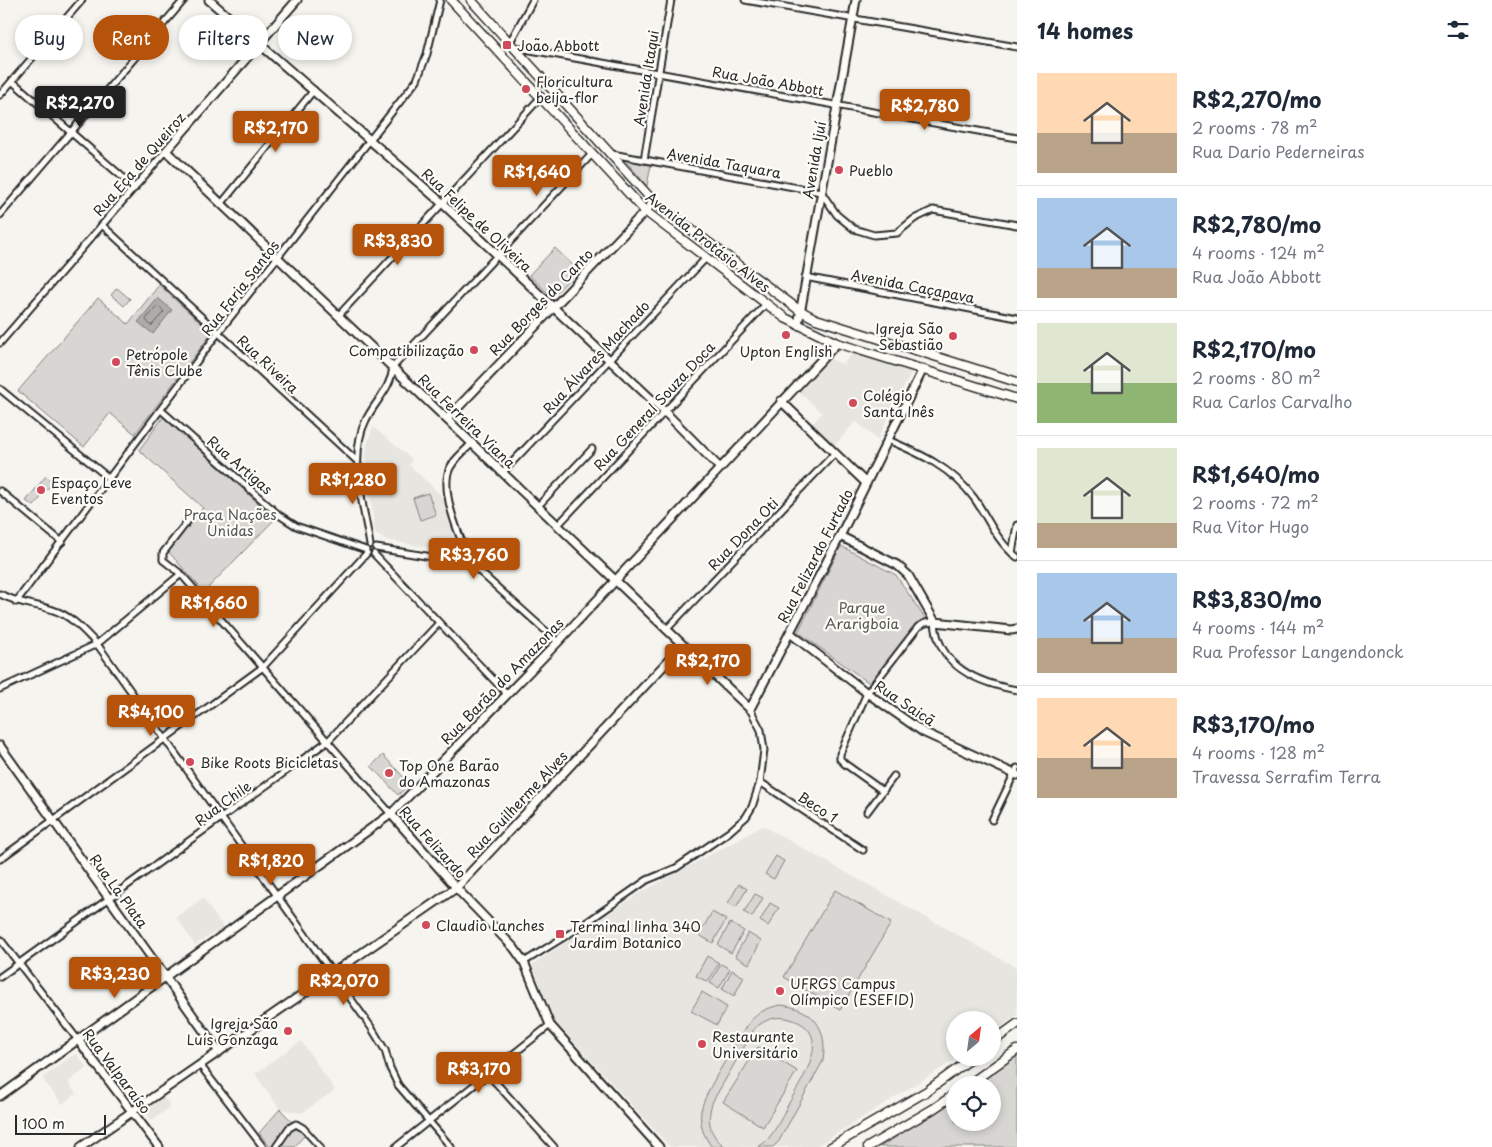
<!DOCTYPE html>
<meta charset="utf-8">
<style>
:root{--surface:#fff;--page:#f6f6f7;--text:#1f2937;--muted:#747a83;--line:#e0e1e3;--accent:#b45309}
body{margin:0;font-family:"Playpen Sans",sans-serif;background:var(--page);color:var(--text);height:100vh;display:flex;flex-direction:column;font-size:19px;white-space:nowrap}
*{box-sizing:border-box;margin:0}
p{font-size:16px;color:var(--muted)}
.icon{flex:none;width:28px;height:28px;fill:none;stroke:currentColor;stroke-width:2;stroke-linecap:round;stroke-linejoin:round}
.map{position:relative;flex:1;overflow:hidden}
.drawer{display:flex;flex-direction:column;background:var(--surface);width:475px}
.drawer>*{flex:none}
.banner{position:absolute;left:15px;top:15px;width:475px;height:45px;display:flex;gap:10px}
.needle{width:32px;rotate:29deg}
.controls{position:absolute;left:946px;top:1011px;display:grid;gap:10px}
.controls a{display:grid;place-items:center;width:55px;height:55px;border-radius:50%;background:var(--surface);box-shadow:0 2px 8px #0003;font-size:25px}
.scale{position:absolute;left:15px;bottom:12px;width:91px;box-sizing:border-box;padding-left:5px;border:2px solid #2b2b2b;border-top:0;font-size:14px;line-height:18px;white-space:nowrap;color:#2b2b2b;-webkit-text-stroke:4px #fdfcf7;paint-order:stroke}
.price{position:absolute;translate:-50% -42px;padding:0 11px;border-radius:5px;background:var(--accent);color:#fff;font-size:16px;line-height:32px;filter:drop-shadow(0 1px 2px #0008)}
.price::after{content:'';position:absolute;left:50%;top:30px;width:15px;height:11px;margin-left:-8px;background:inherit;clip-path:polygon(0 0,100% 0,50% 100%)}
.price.current{background:#222;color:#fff}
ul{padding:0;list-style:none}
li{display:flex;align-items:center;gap:15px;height:125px;padding:0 20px}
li+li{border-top:1px solid var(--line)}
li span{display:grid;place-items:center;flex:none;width:140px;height:100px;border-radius:0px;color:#555}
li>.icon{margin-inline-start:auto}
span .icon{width:60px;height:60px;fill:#fffc;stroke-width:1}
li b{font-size:21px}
h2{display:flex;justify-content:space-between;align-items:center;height:60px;padding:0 20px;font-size:21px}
.chip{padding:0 18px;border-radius:22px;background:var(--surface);box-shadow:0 2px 8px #0003;font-size:18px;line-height:45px}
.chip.current{background:var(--accent);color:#fff}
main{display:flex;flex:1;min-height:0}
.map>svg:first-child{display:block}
</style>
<main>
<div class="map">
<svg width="1017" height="1147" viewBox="0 0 1017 1147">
<rect width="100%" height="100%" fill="#f5f4ef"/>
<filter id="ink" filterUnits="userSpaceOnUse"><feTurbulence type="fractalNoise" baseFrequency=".02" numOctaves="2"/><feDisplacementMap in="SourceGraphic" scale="10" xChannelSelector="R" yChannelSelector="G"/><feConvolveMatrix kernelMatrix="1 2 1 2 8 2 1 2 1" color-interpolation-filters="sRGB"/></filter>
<g filter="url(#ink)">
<g fill="#e6e5e0">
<path d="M 855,351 L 913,369 L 877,440 L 856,421 L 835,445 L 812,424 L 822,413 L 799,392 L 829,359 L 843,364 Z"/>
<path d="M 373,427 L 412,459 L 409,465 L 442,496 L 458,544 L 458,551 L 453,552 L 387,540 L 375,534 L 366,459 L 367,445 Z"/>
<path d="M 763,826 L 1017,968 L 1017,1015 L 993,1033 L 992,1020 L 955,1020 L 955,1058 L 958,1058 L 815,1147 L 670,1147 L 555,1021 L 532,965 L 640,893 Z"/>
<path d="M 203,898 L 223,927 L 195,945 L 176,917 Z"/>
<path d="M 301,1041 L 335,1090 L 302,1113 L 280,1109 L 255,1074 Z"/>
<path d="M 76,1053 L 87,1068 L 68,1082 L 76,1094 L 62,1104 L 42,1078 Z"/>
<path d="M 163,1097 L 171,1106 L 152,1121 L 145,1111 Z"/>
</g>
<g fill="#d7d6d2" stroke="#81807e">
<path d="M 625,160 L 651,165 L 647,186 Z"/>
<path d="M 555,248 L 578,270 L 552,297 L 529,275 Z"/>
<path d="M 159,285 L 212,333 L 135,434 L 110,413 L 84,447 L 18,391 L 98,298 L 128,324 Z"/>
<path d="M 117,288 L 130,299 L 124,306 L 111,295 Z"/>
<path d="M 164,416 L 275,519 L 204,592 L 166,549 L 203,508 L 139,450 Z"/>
<path d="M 46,476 L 53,482 L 34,506 L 26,501 Z"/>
<path d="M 428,493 L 436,515 L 420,520 L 413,498 Z"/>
<path d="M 841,546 L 896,575 L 926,620 L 914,628 L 872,685 L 798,632 Z"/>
<path d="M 383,755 L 410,784 L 398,795 L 371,766 Z"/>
<path d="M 776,856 L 784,861 L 774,879 L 765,874 Z"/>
<path d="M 739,884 L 747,889 L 736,907 L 728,903 Z"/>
<path d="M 835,890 L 891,923 L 840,1010 L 784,977 Z"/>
<path d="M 755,894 L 763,898 L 752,917 L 744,912 Z"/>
<path d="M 770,903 L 779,908 L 768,926 L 760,921 Z"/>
<path d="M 712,912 L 726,920 L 713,943 L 699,935 Z"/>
<path d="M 730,923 L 744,931 L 731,953 L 718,945 Z"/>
<path d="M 748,933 L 761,941 L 749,964 L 735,956 Z"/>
<path d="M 707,956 L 719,963 L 708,982 L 696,976 Z"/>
<path d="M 721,964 L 730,969 L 719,988 L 710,983 Z"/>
<path d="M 732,970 L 744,977 L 734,996 L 722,989 Z"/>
<path d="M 702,992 L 727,1007 L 717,1025 L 691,1011 Z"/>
<path d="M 781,1005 C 814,1009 828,1028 823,1061 L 779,1141 L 773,1147 L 758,1147 C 773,1139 781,1118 789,1103 C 802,1079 836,1032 790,1019 C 777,1015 766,1019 755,1028 L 713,1101 C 706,1119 709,1136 726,1147 L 712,1147 C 704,1137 699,1125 701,1111 C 704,1092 736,1044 747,1025 C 757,1013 765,1008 781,1005 Z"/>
<path d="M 758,1047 L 797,1071 L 763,1127 L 723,1102 Z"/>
<path d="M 1017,1056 L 1017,1147 L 880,1147 L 955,1100 L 955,1122 L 992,1122 L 992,1085 L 976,1085 Z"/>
<path d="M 280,1109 L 305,1135 L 294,1147 L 270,1147 L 259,1133 Z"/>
</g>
<path fill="#adaca9" stroke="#797877" d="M 158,298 L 172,310 L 153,334 L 138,322 Z"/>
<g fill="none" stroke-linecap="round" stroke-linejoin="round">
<path stroke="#5f5f5d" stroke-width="1" d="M 158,306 L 164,312 L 151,326 L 146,320 Z"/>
<defs>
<g id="street">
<path d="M 745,0 L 1017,47"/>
<path d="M 510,42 L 533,0"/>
<path d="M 514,47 L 1017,138"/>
<path d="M 12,81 L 135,188"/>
<path d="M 0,95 L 82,0"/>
<path d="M 612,154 L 821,192 L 837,215 L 854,229 L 874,235 L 897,233 L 914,219 L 933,210 L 1017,225"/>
<path d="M 644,160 L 671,0"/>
<path d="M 222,203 L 314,90"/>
<path d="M 0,215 L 184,0"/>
<path d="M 102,225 L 357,461"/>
<path d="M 805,277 L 1017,318"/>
<path d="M 339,315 L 541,97"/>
<path d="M 0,343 L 166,151"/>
<path d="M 0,389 L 110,479"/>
<path d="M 161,410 L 279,515 L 296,526 L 366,550"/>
<path d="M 888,440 C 921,454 952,468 974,498 C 988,518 997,542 1017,557"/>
<path d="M 503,472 L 706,258"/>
<path d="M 0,491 L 62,542"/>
<path d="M 538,506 L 592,449"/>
<path d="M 190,518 L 163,553 L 163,560 L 181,574 L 391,814"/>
<path d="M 558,525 L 766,304"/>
<path d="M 370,545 C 364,507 348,455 366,420 C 375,401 391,389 393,367 L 592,154"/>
<path d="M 376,548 L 470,563 L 558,642"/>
<path d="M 1012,553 L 1017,525"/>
<path d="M 374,554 L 507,694"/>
<path d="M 470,563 C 461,539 442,498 448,473 C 451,461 465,451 472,443"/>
<path d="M 0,594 C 19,604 35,604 53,610 C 72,616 84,631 97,644 L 371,1027 L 385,1050 L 390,1068 L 398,1085 L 451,1147"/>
<path d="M 16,602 L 218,333 L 417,80 L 427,54 L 440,0"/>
<path d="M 666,630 L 835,453"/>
<path d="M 0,689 L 97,644 L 181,574"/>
<path d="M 760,782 L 863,850"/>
<path d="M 883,791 L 845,764 L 840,759 L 840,754 L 867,693 L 918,627 L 925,623 L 935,622 C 938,667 978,683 1017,690"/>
<path d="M 867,812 L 894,776"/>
<path d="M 992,820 L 1017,768"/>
<path d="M 0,859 L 263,667 L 367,553"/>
<path d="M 0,939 L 78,1040"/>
<path d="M 524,962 L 580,927 L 647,880 L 676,868 L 729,832 L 746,817 L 752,807 L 760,782 L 764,750 L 761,730 L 750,709"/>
<path d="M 0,977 L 328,741 L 438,624"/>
<path d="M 200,1065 L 263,1147"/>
<path d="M 488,1074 L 554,1147"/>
<path d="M 276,1147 L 289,1128 L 296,1124 L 303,1128 L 320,1147"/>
<path d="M 396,1147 L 550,1025"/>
</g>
<g id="secondary">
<path d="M 209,0 L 442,203 L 664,411 L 719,467"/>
<path d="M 297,0 L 166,151 L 750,709 L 840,536 L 923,369"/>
<path d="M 798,325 L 856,0"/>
<path d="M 781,401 L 866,483"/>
<path d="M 447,419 L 654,202"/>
<path d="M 840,536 L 897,565 L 908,575 L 935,622 L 1011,630 L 1017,629"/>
<path d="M 790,633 L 867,693 L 923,732 L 1017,775"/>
<path d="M 0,746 L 219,1052"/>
<path d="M 391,814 L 461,893 L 514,948 L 524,962 L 550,1025 L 659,1147"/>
<path d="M 78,1040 L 159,1147"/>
<path d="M 0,1096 L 391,814 L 558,642 L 837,343"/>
<path d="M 81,1147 L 456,888 L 682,646"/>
</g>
<g id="primary">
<path d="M 451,0 L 645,211 L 785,318 L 837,343 L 1017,399"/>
<path d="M 471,0 L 654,202 L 799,310 L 816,319 L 1017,382"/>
<path d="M 992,1042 L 1017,1024"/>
<path d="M 968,1085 L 1017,1050"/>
<path d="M 831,1147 L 927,1091 L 972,1058"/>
<path d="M 868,1147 L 933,1109 L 955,1094"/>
</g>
</defs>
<use href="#street" stroke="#2b2b2b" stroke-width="9"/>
<use href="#secondary" stroke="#2b2b2b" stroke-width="11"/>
<use href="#primary" stroke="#2b2b2b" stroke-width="11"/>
<use href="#street" stroke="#fdfcf7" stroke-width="5"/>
<use href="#secondary" stroke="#fdfcf7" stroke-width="7"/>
<use href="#primary" stroke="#fdfcf7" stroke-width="8"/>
</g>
</g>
<g fill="#d1495b" stroke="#fdfcf7" stroke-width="2">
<rect x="502" y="40" width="10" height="10" rx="2.5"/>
<circle cx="526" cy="89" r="5"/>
<circle cx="839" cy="170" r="5"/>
<circle cx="786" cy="335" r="5"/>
<circle cx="953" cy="336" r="5"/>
<circle cx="474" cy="350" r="5"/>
<circle cx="116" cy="362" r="5"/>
<circle cx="853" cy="403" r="5"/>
<circle cx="41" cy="490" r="5"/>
<circle cx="190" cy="762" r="5"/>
<circle cx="389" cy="773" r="5"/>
<circle cx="426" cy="925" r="5"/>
<rect x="555" y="929" width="10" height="10" rx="2.5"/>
<circle cx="780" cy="991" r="5"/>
<circle cx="288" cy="1031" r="5"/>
<circle cx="702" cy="1044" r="5"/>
</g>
<g text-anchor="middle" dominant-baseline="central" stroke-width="4.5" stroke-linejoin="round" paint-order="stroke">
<g font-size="14" fill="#2b2b2b" stroke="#fdfcf7" text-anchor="start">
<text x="517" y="45">João Abbott</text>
<text x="536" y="81">Floricultura<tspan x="536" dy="16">beija-flor</tspan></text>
<text x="849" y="170">Pueblo</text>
<text x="943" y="328" text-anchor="end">Igreja São<tspan x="943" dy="16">Sebastião</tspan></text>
<text x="464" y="350" text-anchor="end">Compatibilização</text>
<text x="786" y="351" text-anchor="middle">Upton English</text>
<text x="126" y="354">Petrópole<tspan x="126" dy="16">Tênis Clube</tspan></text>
<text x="863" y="395">Colégio<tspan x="863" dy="16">Santa Inês</tspan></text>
<text x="51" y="482">Espaço Leve<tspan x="51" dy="16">Eventos</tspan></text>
<text x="200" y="762">Bike Roots Bicicletas</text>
<text x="399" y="765">Top One Barão<tspan x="399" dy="16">do Amazonas</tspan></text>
<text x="436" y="925">Claudio Lanches</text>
<text x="570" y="926">Terminal linha 340<tspan x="570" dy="16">Jardim Botanico</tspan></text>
<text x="790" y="983">UFRGS Campus<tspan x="790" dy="16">Olímpico (ESEFID)</tspan></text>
<text x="278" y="1023" text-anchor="end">Igreja São<tspan x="278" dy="16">Luís Gonzaga</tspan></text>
<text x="712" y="1036">Restaurante<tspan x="712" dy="16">Universitário</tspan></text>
</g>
<g font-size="14" fill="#2b2b2b" stroke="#fdfcf7">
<text transform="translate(646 78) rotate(-81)">Avenida Itaqui</text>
<text transform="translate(768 81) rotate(10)">Rua João Abbott</text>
<text transform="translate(814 160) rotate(-80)">Avenida Ijuí</text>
<text transform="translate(724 163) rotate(10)">Avenida Taquara</text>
<text transform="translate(139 164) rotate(-49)">Rua Eça de Queiroz</text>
<text transform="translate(477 220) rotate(43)">Rua Felipe de Oliveira</text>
<text transform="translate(708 242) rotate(38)">Avenida Protásio Alves</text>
<text transform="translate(913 286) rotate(11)">Avenida Caçapava</text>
<text transform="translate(240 288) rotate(-52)">Rua Faria Santos</text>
<text transform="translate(541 302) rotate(-46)">Rua Borges do Canto</text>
<text transform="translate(596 357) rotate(-47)">Rua Álvares Machado</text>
<text transform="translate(268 364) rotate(43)">Rua Riveira</text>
<text transform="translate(654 406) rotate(-47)">Rua General Souza Doca</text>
<text transform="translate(467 421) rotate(44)">Rua Ferreira Viana</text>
<text transform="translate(240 465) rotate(41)">Rua Artigas</text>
<text transform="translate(743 534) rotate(-46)">Rua Dona Oti</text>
<text transform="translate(815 556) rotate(-63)">Rua Felizardo Furtado</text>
<text transform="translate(502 681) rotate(-46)">Rua Barão do Amazonas</text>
<text transform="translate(905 703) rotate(34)">Rua Saicã</text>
<text transform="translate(223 803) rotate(-36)">Rua Chile</text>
<text transform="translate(517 804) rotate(-47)">Rua Guilherme Alves</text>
<text transform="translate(818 807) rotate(33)">Beco 1</text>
<text transform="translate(433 842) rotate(48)">Rua Felizardo</text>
<text transform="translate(119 891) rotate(54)">Rua La Plata</text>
<text transform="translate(117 1071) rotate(53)">Rua Valparaíso</text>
</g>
<g font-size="14" fill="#565655" stroke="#fdfcf7">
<text x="230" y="514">Praça Nações<tspan x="230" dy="16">Unidas</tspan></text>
<text x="862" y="607">Parque<tspan x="862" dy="16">Ararigboia</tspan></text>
</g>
</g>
</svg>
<div class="controls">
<a><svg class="needle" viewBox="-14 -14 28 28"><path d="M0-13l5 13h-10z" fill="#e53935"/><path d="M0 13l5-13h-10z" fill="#747a83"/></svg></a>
<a><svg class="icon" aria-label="locate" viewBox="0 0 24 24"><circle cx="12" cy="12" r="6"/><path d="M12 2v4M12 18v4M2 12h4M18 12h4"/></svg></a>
</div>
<div class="scale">100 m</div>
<b class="price current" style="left:80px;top:128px">R$2,270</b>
<b class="price" style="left:925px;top:131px">R$2,780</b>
<b class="price" style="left:276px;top:153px">R$2,170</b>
<b class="price" style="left:537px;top:197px">R$1,640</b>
<b class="price" style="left:398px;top:266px">R$3,830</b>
<b class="price" style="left:353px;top:505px">R$1,280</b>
<b class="price" style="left:474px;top:580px">R$3,760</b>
<b class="price" style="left:214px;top:628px">R$1,660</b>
<b class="price" style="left:708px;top:686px">R$2,170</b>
<b class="price" style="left:151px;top:737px">R$4,100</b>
<b class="price" style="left:271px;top:886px">R$1,820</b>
<b class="price" style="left:115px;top:999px">R$3,230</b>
<b class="price" style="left:344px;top:1006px">R$2,070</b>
<b class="price" style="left:479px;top:1094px">R$3,170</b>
<div class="banner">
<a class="chip">Buy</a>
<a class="chip current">Rent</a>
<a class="chip">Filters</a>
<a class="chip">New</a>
</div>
</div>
<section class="drawer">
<h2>14 homes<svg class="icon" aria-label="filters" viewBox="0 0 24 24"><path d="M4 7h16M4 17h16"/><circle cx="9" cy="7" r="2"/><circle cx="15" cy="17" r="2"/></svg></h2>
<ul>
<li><span style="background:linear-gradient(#ffd9b3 60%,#b9a48a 0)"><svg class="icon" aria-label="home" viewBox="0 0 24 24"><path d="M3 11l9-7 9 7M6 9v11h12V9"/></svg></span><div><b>R$2,270/mo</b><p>2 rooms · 78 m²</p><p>Rua Dario Pederneiras</p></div></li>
<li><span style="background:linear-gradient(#a9c7e8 70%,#b9a48a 0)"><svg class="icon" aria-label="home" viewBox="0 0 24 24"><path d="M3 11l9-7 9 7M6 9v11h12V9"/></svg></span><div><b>R$2,780/mo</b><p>4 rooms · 124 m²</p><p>Rua João Abbott</p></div></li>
<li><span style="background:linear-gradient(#dfe7d0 60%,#8fb573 0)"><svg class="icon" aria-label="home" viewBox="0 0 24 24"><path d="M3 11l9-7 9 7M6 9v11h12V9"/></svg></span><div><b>R$2,170/mo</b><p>2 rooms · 80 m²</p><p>Rua Carlos Carvalho</p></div></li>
<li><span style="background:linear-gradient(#dfe7d0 75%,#b9a48a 0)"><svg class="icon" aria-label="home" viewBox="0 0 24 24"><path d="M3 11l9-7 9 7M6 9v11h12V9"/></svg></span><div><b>R$1,640/mo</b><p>2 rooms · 72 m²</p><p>Rua Vitor Hugo</p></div></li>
<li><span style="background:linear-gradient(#a9c7e8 65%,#b9a48a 0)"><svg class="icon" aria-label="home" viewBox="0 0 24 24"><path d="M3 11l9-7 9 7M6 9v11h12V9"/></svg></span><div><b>R$3,830/mo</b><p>4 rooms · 144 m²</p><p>Rua Professor Langendonck</p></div></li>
<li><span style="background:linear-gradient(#ffd9b3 60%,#b9a48a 0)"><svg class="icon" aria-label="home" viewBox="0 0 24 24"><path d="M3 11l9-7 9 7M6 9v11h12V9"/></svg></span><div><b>R$3,170/mo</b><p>4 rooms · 128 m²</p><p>Travessa Serrafim Terra</p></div></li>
</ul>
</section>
</main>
